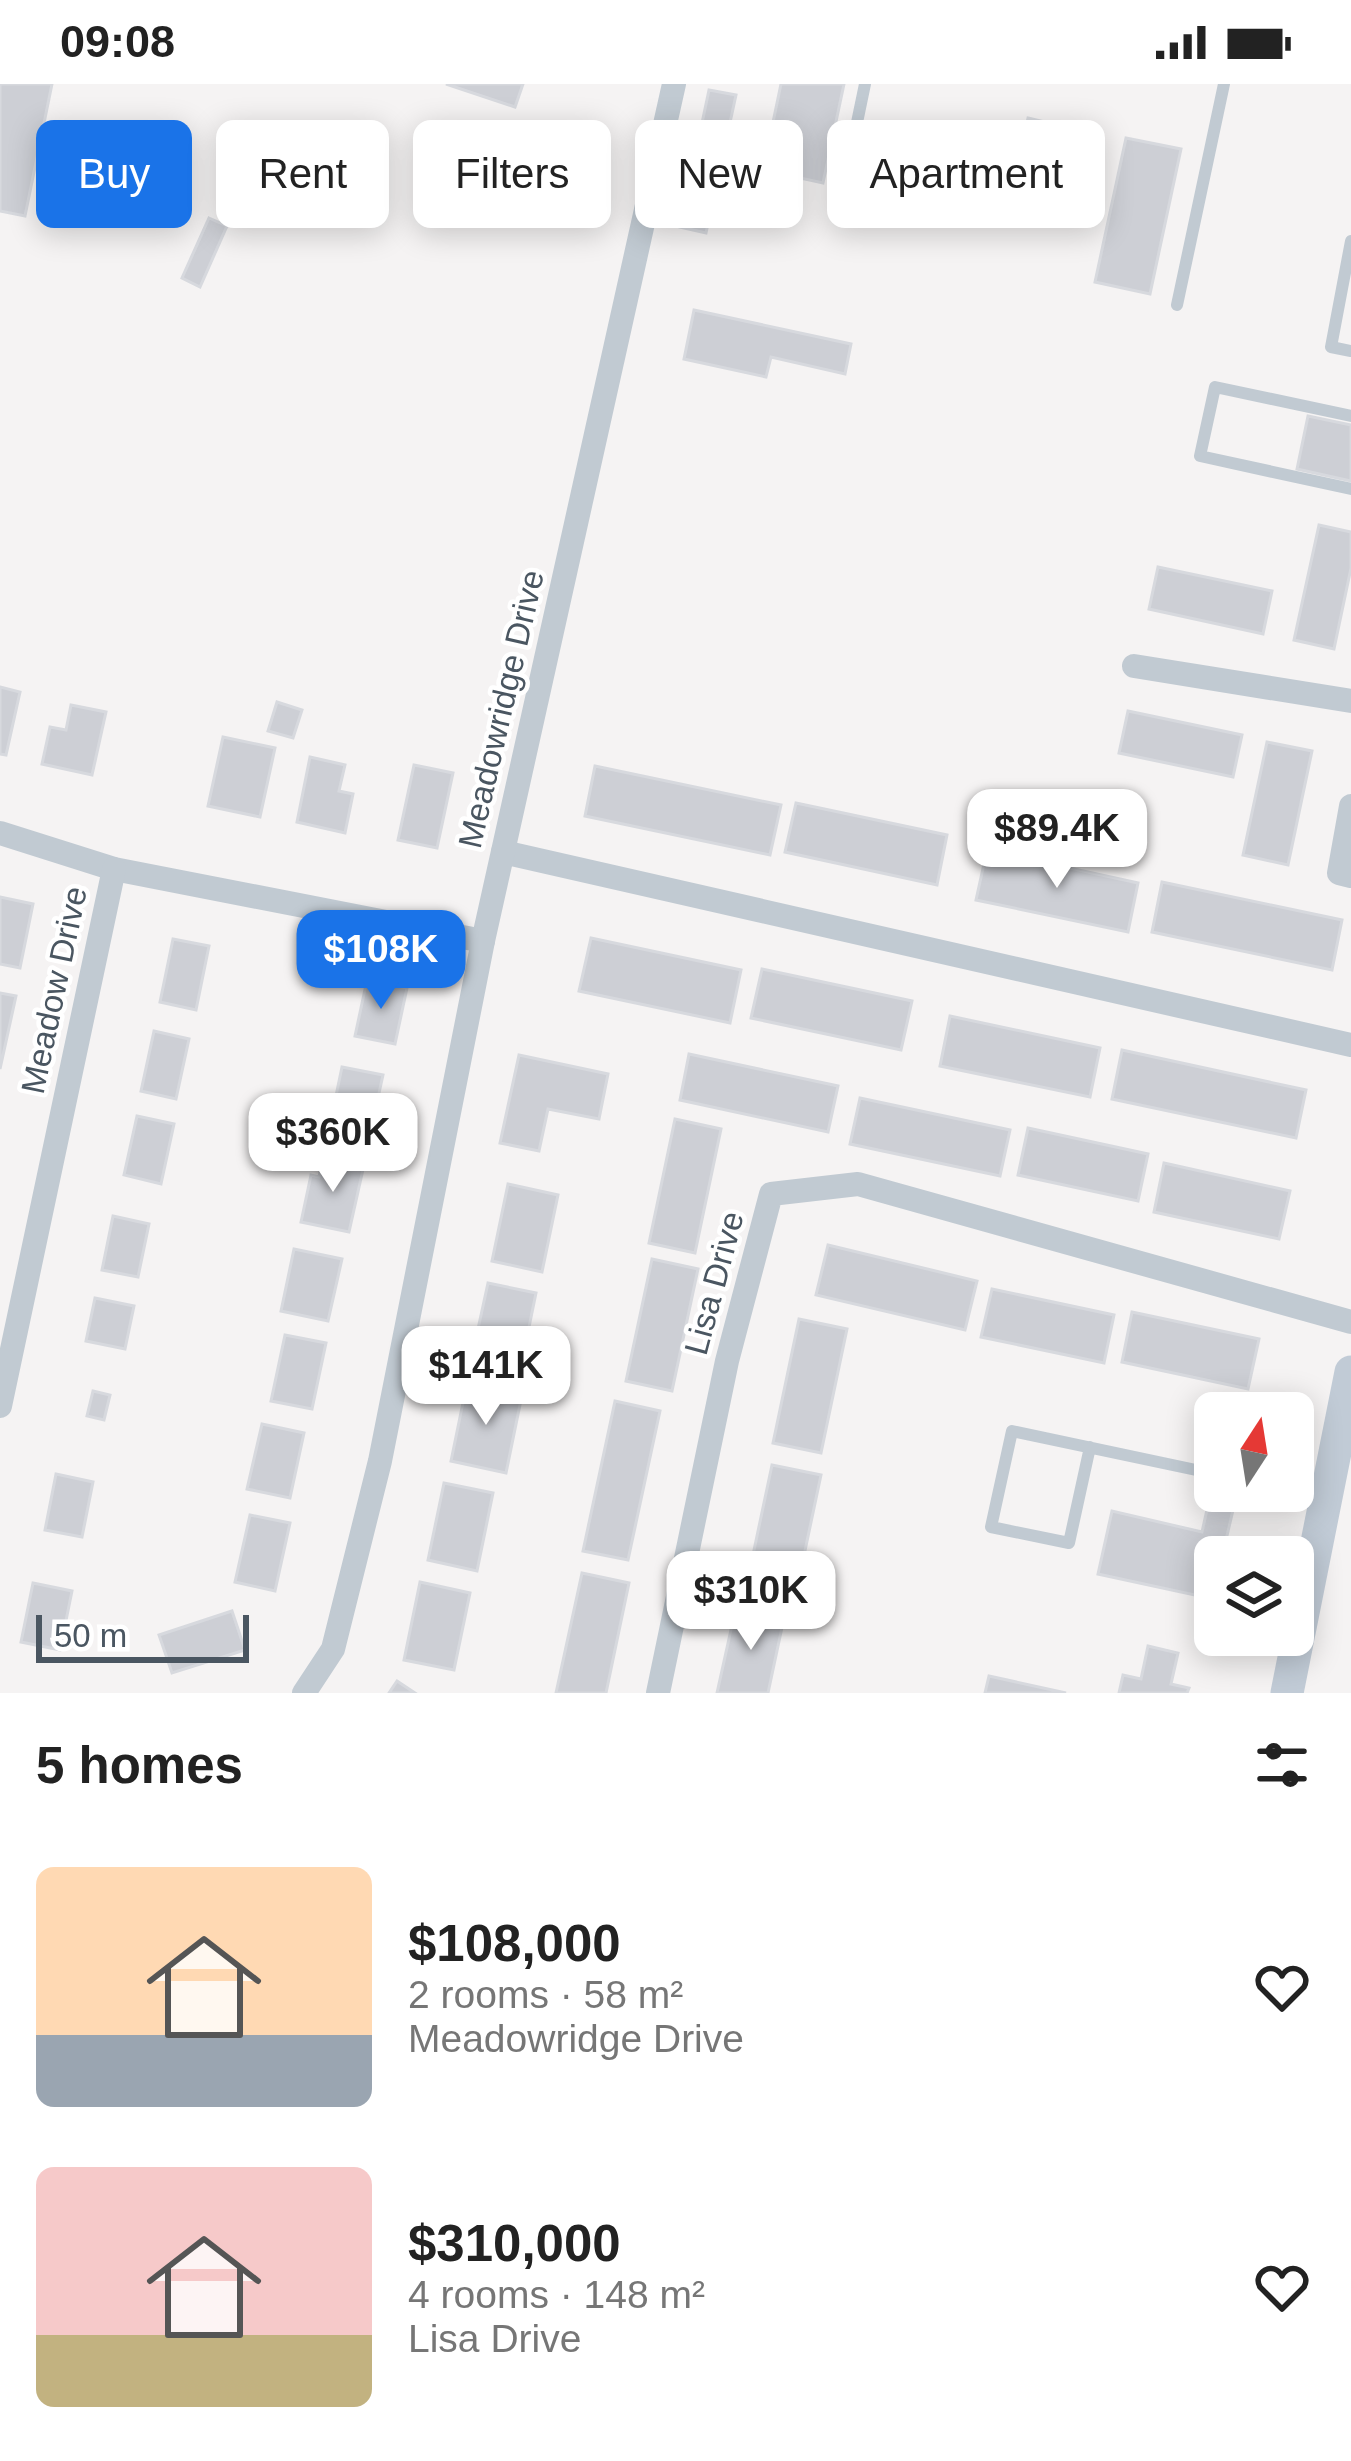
<!DOCTYPE html>
<meta charset="utf-8">
<style>
:root{--surface:#fff;--page:#f6f6f6;--text:#222;--muted:#767676;--accent:#1a73e8}
body{margin:0;font-family:Helvetica,sans-serif;background:var(--page);color:var(--text);height:100vh;display:flex;flex-direction:column;font-size:45px;white-space:nowrap}
*{box-sizing:border-box;margin:0}
p{font-size:39px;color:var(--muted)}
.icon{flex:none;width:66px;height:66px;fill:none;stroke:currentColor;stroke-width:2;stroke-linecap:round;stroke-linejoin:round}
.map{position:relative;height:1609px;overflow:hidden}
.panel{display:flex;flex-direction:column;background:var(--surface);flex:1}
.panel>*{flex:none}
.hud{position:absolute;left:36px;top:36px;width:1281px;height:108px;display:flex;gap:24px}
.needle{width:78px;rotate:12deg}
.buttons{position:absolute;left:1194px;top:1308px;display:grid;gap:24px}
.buttons a{display:grid;place-items:center;width:120px;height:120px;border-radius:18px;background:var(--surface);box-shadow:0 6px 30px #0003;font-size:60px}
.scale{position:absolute;left:36px;bottom:30px;width:213px;box-sizing:border-box;padding-left:12px;border:6px solid #4a5661;border-top:0;font-size:33px;line-height:42px;white-space:nowrap;color:#4a5661;-webkit-text-stroke:9px #fff;paint-order:stroke}
.price{position:absolute;translate:-50% -102px;padding:0 27px;border-radius:24px;background:#fff;color:#222;font-size:39px;line-height:78px;filter:drop-shadow(0 3px 6px #0008)}
.price::after{content:'';position:absolute;left:50%;top:72px;width:36px;height:27px;margin-left:-18px;background:inherit;clip-path:polygon(0 0,100% 0,50% 100%)}
.price.active{background:var(--accent);color:#fff}
ul{padding:0;list-style:none}
li{display:flex;align-items:center;gap:36px;height:300px;padding:0 36px}
li span{display:grid;place-items:center;flex:none;width:336px;height:240px;border-radius:18px;color:#555}
li>.icon{margin-inline-start:auto}
span .icon{width:144px;height:144px;fill:#fffc;stroke-width:1}
li b{font-size:51px}
h2{display:flex;justify-content:space-between;align-items:center;height:144px;padding:0 36px;font-size:51px}
.tag{padding:0 42px;border-radius:18px;background:var(--surface);box-shadow:0 6px 30px #0003;font-size:42px;line-height:108px}
.tag.active{background:var(--accent);color:#fff}
.status{display:flex;justify-content:space-between;align-items:center;height:84px;padding:0 60px;background:var(--surface);direction:ltr}
.status svg{height:33px;fill:currentColor}
.map>svg:first-child{display:block}
</style>
<div class="status"><b>09:08</b><svg viewBox="0 0 49 12"><path d="M0 12V9h3v3zM5 12V6h3v6zM10 12V3h3v9zM15 12V0h3v12zM26 1h20v11H26zM47 4h2v5h-2z"/></svg></div>
<div class="map">
<svg width="1351" height="1609" viewBox="0 0 1351 1609">
<rect width="100%" height="100%" fill="#f5f3f3"/>
<g fill="#cdcfd5" stroke="#d7d9de" stroke-width="3">
<path d="M 0,0 L 52,0 L 25,132 L 0,127 Z"/>
<path d="M 446,0 L 523,0 L 515,23 Z"/>
<path d="M 781,0 L 844,0 L 823,99 L 763,86 Z"/>
<path d="M 709,6 L 736,11 L 706,149 L 680,143 Z"/>
<path d="M 1028,34 L 1083,47 L 1062,140 L 1007,127 L 1013,102 L 997,99 L 1002,75 L 1018,78 Z"/>
<path d="M 1126,54 L 1181,65 L 1150,210 L 1095,198 Z"/>
<path d="M 209,134 L 227,142 L 200,203 L 182,194 Z"/>
<path d="M 694,226 L 851,260 L 845,290 L 771,273 L 766,293 L 684,275 Z"/>
<path d="M 1308,332 L 1351,341 L 1351,397 L 1297,385 Z"/>
<path d="M 1319,441 L 1351,448 L 1351,484 L 1334,565 L 1294,556 Z"/>
<path d="M 1158,483 L 1272,507 L 1263,550 L 1149,525 Z"/>
<path d="M 0,603 L 20,608 L 6,671 L 0,670 Z"/>
<path d="M 277,618 L 302,626 L 293,654 L 268,647 Z"/>
<path d="M 71,621 L 106,628 L 92,691 L 42,680 L 50,643 L 66,646 Z"/>
<path d="M 1128,627 L 1242,651 L 1233,693 L 1119,669 Z"/>
<path d="M 223,653 L 275,664 L 260,733 L 208,722 Z"/>
<path d="M 1267,658 L 1312,667 L 1288,781 L 1243,771 Z"/>
<path d="M 310,673 L 345,681 L 339,707 L 353,710 L 345,749 L 297,738 Z"/>
<path d="M 414,681 L 453,689 L 437,764 L 398,756 Z"/>
<path d="M 595,682 L 781,721 L 770,771 L 585,732 Z"/>
<path d="M 796,719 L 947,751 L 937,801 L 785,768 Z"/>
<path d="M 987,766 L 1138,799 L 1128,848 L 976,816 Z"/>
<path d="M 1162,798 L 1342,836 L 1332,886 L 1152,848 Z"/>
<path d="M 0,813 L 33,820 L 20,884 L 0,880 Z"/>
<path d="M 591,854 L 741,886 L 730,939 L 579,907 Z"/>
<path d="M 173,855 L 209,862 L 196,926 L 160,918 Z"/>
<path d="M 762,885 L 912,917 L 901,966 L 751,934 Z"/>
<path d="M 367,896 L 407,904 L 395,960 L 355,952 Z"/>
<path d="M 0,909 L 16,912 L 0,985 Z"/>
<path d="M 950,932 L 1100,964 L 1090,1013 L 940,982 Z"/>
<path d="M 154,947 L 189,955 L 176,1015 L 141,1007 Z"/>
<path d="M 1122,966 L 1306,1006 L 1296,1054 L 1112,1015 Z"/>
<path d="M 689,970 L 838,1002 L 828,1048 L 680,1016 Z"/>
<path d="M 519,971 L 608,990 L 599,1035 L 548,1025 L 539,1067 L 500,1059 Z"/>
<path d="M 342,983 L 383,991 L 368,1059 L 328,1050 Z"/>
<path d="M 860,1014 L 1010,1046 L 1000,1092 L 850,1060 Z"/>
<path d="M 137,1032 L 174,1040 L 161,1100 L 124,1091 Z"/>
<path d="M 675,1035 L 721,1045 L 695,1169 L 649,1159 Z"/>
<path d="M 1028,1044 L 1148,1070 L 1138,1117 L 1018,1091 Z"/>
<path d="M 323,1072 L 364,1081 L 349,1148 L 301,1138 L 311,1091 L 319,1093 Z"/>
<path d="M 1164,1079 L 1290,1107 L 1279,1155 L 1154,1128 Z"/>
<path d="M 508,1100 L 558,1111 L 542,1188 L 492,1177 Z"/>
<path d="M 113,1132 L 149,1140 L 138,1193 L 102,1186 Z"/>
<path d="M 828,1161 L 977,1197 L 965,1246 L 816,1211 Z"/>
<path d="M 294,1165 L 342,1175 L 328,1237 L 281,1227 Z"/>
<path d="M 652,1175 L 698,1185 L 672,1307 L 626,1297 Z"/>
<path d="M 488,1199 L 536,1209 L 520,1287 L 471,1277 Z"/>
<path d="M 992,1205 L 1114,1231 L 1104,1279 L 981,1253 Z"/>
<path d="M 95,1214 L 134,1222 L 125,1265 L 86,1257 Z"/>
<path d="M 1132,1228 L 1259,1255 L 1248,1305 L 1122,1278 Z"/>
<path d="M 799,1235 L 847,1245 L 821,1369 L 773,1359 Z"/>
<path d="M 285,1251 L 326,1259 L 312,1325 L 271,1317 Z"/>
<path d="M 467,1299 L 522,1311 L 506,1389 L 451,1377 Z"/>
<path d="M 93,1307 L 110,1311 L 104,1336 L 87,1332 Z"/>
<path d="M 615,1317 L 660,1327 L 628,1476 L 583,1467 Z"/>
<path d="M 262,1340 L 304,1349 L 290,1414 L 247,1405 Z"/>
<path d="M 772,1381 L 821,1391 L 795,1514 L 746,1504 Z"/>
<path d="M 56,1390 L 93,1398 L 82,1453 L 45,1446 Z"/>
<path d="M 444,1399 L 493,1409 L 477,1487 L 428,1476 Z"/>
<path d="M 1212,1403 L 1215,1407 L 1237,1409 L 1222,1473 L 1215,1473 L 1213,1515 L 1098,1490 L 1112,1427 L 1202,1448 Z"/>
<path d="M 250,1431 L 290,1439 L 275,1507 L 235,1498 Z"/>
<path d="M 582,1489 L 629,1499 L 606,1609 L 556,1609 Z"/>
<path d="M 420,1498 L 470,1509 L 454,1586 L 404,1576 Z"/>
<path d="M 33,1499 L 72,1507 L 60,1566 L 21,1558 Z"/>
<path d="M 736,1523 L 784,1534 L 768,1609 L 717,1609 Z"/>
<path d="M 232,1527 L 245,1566 L 172,1589 L 159,1551 Z"/>
<path d="M 1148,1562 L 1178,1569 L 1171,1600 L 1189,1604 L 1187,1609 L 1119,1609 L 1123,1591 L 1141,1595 Z"/>
<path d="M 989,1592 L 1066,1609 L 985,1609 Z"/>
<path d="M 397,1597 L 415,1609 L 389,1609 Z"/>
</g>
<g fill="none" stroke-linecap="round" stroke-linejoin="round">
<g stroke="#c1cad2" stroke-width="12">
<path d="M 838,130 L 865,0"/>
<path d="M 1351,157 L 1331,263 L 1351,267"/>
<path d="M 1177,221 L 1224,0"/>
<path d="M 1351,332 L 1215,303 L 1200,372 L 1351,405"/>
<path d="M 1090,1363 L 1069,1459 L 991,1443 L 1012,1347 L 1215,1390"/>
<path d="M 1293,1406 L 1325,1413"/>
</g>
<g stroke="#c1cad2" stroke-width="24">
<path d="M 1134,582 L 1351,617"/>
<path d="M 1351,722 L 1339,789 L 1351,792"/>
<path d="M 0,749 L 114,785 L 483,857"/>
<path d="M 503,768 L 1351,961"/>
<path d="M 0,1322 L 114,785"/>
<path d="M 304,1609 L 333,1565 L 380,1377 L 483,857 L 674,0"/>
<path d="M 658,1609 L 727,1277 L 771,1110 L 858,1100 L 1351,1238"/>
</g>
<path stroke="#c1cbd6" stroke-width="33" d="M 1287,1609 L 1351,1288"/>
</g>
<g text-anchor="middle" dominant-baseline="central" stroke-width="9" stroke-linejoin="round" paint-order="stroke">
<g font-size="33" fill="#4a5661" stroke="#fff">
<text transform="translate(501 625) rotate(-77)">Meadowridge Drive</text>
<text transform="translate(54 906) rotate(-78)">Meadow Drive</text>
<text transform="translate(714 1199) rotate(-75)">Lisa Drive</text>
</g>
</g>
</svg>
<div class="buttons">
<a><svg class="needle" viewBox="-14 -14 28 28"><path d="M0-13l5 13h-10z" fill="#e53935"/><path d="M0 13l5-13h-10z" fill="#767676"/></svg></a>
<a><svg class="icon" aria-label="layers" viewBox="0 0 24 24"><path d="M12 4l9 5-9 5-9-5zM3 14l9 5 9-5"/></svg></a>
</div>
<div class="scale">50 m</div>
<b class="price" style="left:1057px;top:807px">$89.4K</b>
<b class="price active" style="left:381px;top:928px">$108K</b>
<b class="price" style="left:333px;top:1111px">$360K</b>
<b class="price" style="left:486px;top:1344px">$141K</b>
<b class="price" style="left:751px;top:1569px">$310K</b>
<div class="hud">
<a class="tag active">Buy</a>
<a class="tag">Rent</a>
<a class="tag">Filters</a>
<a class="tag">New</a>
<a class="tag">Apartment</a>
</div>
</div>
<section class="panel">
<h2>5 homes<svg class="icon" aria-label="filters" viewBox="0 0 24 24"><path d="M4 7h16M4 17h16"/><circle cx="9" cy="7" r="2"/><circle cx="15" cy="17" r="2"/></svg></h2>
<ul>
<li><span style="background:linear-gradient(#ffd9b3 70%,#9aa5b1 0)"><svg class="icon" aria-label="home" viewBox="0 0 24 24"><path d="M3 11l9-7 9 7M6 9v11h12V9"/></svg></span><div><b>$108,000</b><p>2 rooms · 58 m²</p><p>Meadowridge Drive</p></div><svg class="icon" aria-label="heart" viewBox="0 0 24 24"><path d="M12 20l-8-8c-3-5 5-10 8-4 3-6 11-1 8 4z"/></svg></li>
<li><span style="background:linear-gradient(#f6c9c9 70%,#c2b280 0)"><svg class="icon" aria-label="home" viewBox="0 0 24 24"><path d="M3 11l9-7 9 7M6 9v11h12V9"/></svg></span><div><b>$310,000</b><p>4 rooms · 148 m²</p><p>Lisa Drive</p></div><svg class="icon" aria-label="heart" viewBox="0 0 24 24"><path d="M12 20l-8-8c-3-5 5-10 8-4 3-6 11-1 8 4z"/></svg></li>
</ul>
</section>
